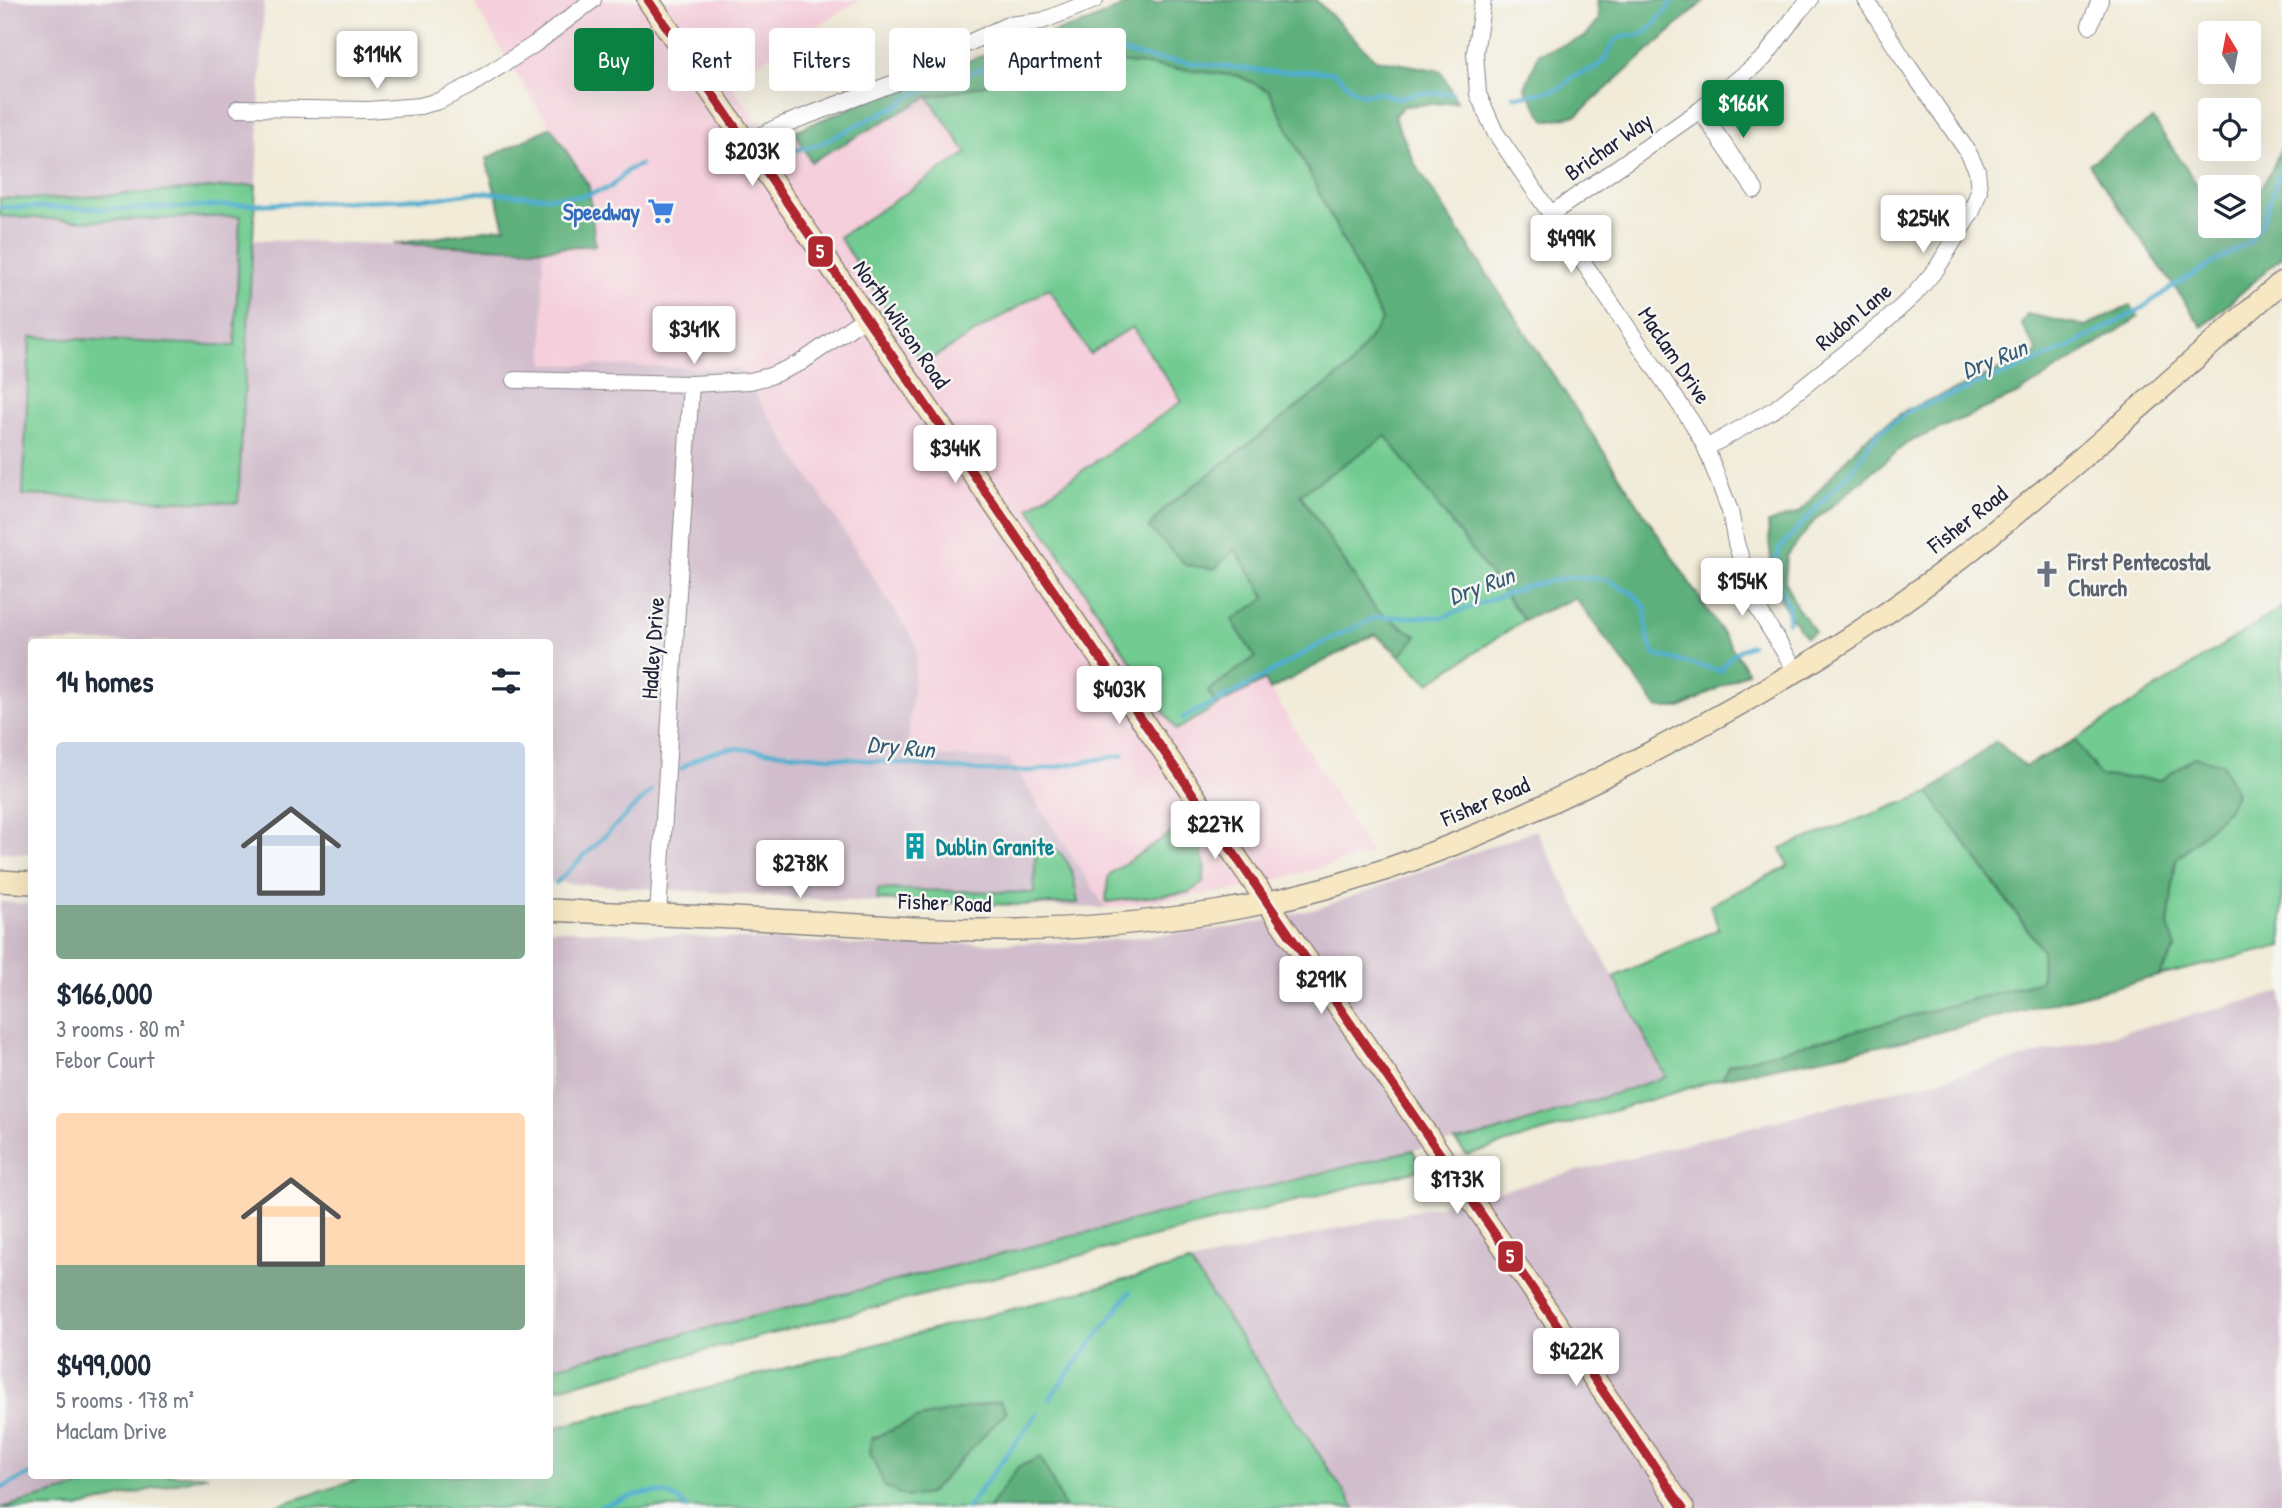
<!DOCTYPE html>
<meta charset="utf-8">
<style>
:root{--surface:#fff;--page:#f6f6f7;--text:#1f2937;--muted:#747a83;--accent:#0b8043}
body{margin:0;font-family:"Patrick Hand",sans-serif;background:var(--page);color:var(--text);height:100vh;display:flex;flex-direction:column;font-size:26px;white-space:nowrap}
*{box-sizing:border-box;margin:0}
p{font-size:23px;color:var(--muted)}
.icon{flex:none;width:38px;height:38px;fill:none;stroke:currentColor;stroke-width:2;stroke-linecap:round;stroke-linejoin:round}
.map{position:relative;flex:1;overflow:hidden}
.sheet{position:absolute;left:28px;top:639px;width:525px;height:840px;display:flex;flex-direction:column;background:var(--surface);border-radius:7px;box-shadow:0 7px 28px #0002}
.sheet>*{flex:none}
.hud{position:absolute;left:574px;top:28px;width:665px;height:63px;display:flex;gap:14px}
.needle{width:46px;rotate:350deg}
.controls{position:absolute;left:2198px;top:21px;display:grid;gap:14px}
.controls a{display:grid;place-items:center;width:63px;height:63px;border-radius:7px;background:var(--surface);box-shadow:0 7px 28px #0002;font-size:35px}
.price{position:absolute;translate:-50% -60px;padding:0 16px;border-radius:7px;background:#fff;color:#222;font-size:23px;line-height:46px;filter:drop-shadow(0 2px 4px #0008)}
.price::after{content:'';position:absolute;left:50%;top:42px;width:21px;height:16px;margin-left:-10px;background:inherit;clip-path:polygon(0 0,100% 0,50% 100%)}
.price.current{background:var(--accent);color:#fff}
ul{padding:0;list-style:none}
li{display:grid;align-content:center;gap:14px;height:371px;padding:0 28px}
li span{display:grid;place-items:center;height:217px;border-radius:7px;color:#555}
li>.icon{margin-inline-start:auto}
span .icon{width:126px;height:126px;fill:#fffc;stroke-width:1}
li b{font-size:30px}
h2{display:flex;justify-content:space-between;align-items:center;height:84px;padding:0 28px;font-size:30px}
.chip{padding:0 24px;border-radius:7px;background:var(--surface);box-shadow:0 7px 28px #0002;font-size:24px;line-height:63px}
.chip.current{background:var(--accent);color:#fff}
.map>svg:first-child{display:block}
</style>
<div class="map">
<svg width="2282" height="1508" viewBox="0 0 2282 1508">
<rect width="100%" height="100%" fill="#f6f6f2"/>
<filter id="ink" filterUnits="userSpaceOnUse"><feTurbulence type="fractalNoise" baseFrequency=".0143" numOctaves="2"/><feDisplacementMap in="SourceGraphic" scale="14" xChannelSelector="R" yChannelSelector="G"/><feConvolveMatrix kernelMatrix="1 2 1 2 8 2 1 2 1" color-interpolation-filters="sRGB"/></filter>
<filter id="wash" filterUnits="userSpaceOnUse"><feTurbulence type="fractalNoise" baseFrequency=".00686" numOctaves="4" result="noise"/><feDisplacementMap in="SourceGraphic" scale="28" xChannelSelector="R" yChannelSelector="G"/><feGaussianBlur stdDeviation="1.57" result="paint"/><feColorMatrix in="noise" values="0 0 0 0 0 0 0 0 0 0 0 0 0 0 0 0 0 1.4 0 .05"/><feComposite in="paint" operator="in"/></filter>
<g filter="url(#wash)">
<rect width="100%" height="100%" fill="#f1ebd8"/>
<path fill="#f5cfdc" d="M 472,0 L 860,0 L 729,81 L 771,141 L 795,131 L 811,161 L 928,97 L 968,152 L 840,237 L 1049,288 L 1131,327 L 1183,401 L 1029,509 L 1176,730 L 1265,680 L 1371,854 L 1237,890 L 1106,908 L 1009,759 L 906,755 L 917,645 L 739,369 L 544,365 L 543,249 L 595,244 L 589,186 L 512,68 Z"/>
<g fill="#d1bdcc">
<path d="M 0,0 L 264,0 L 256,185 L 55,199 L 0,198 Z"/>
<path d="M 240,215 L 236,347 L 30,337 L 238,503 L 254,240 L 543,249 L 544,364 L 739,369 L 917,645 L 907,755 L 1009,759 L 1106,908 L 846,901 L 550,882 L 550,642 L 32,642 L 31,854 L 0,852 L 0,216 L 87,221 Z"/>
<path d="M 1536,830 L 1666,1077 L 1492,1133 L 1381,1157 L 550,1368 L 550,929 L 860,945 L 1093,942 L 1236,927 L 1320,908 Z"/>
<path d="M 0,902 L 31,904 L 32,1475 L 125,1475 L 0,1507 Z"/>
<path d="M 2282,992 L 2282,1508 L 1355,1508 L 1190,1263 L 1483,1195 Z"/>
</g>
<g fill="#72cc92" stroke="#4a7766" stroke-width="2">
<path d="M 1069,56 L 1239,76 L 1269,90 L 1382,320 L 1350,367 L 1166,507 L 1149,528 L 1235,549 L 1266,598 L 1255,657 L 1208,691 L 1217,706 L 1176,730 L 1029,508 L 1182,401 L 1132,327 L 1090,354 L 1049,288 L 923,364 L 839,237 L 967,153 L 928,97 L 981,86 Z"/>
<path d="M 256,185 L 238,503 L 23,495 L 30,337 L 235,346 L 240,216 L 87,221 L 0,216 L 0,198 L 55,199 Z"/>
<path d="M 1386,436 L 1524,620 L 1429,683 L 1400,656 L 1416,636 L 1376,610 L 1300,494 Z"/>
<path d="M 2282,607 L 2282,946 L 2159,976 L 2176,948 L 2168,925 L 2176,860 L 2229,809 L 2161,780 L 2100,776 L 2075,740 Z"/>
<path d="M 1929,793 L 2042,950 L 2041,981 L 1728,1065 L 1723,1078 L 1467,1155 L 1455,1141 L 1492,1133 L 1666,1077 L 1614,977 L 1719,929 L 1710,905 L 1788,866 L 1781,848 Z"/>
<path d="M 1183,825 C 1198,847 1209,856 1203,883 L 1190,892 L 1106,902 L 1108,878 L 1111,873 Z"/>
<path d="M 1036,842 C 1071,849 1073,873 1078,903 L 1018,905 L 877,900 L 878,889 L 1034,893 Z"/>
<path d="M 1413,1150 L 1422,1169 L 550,1390 L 550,1368 Z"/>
<path d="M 1190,1263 L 1355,1508 L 269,1508 L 372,1475 L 550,1475 L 550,1429 Z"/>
<path d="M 125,1475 L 208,1475 L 77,1508 L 0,1508 Z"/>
</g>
<g fill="#5db07c" stroke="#40695c" stroke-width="2">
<path d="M 1164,0 L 1316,0 L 1375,59 L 1441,71 L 1457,102 L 1404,106 L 1394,116 L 1415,164 L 1748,672 L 1681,708 L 1658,708 L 1575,598 L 1524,620 L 1386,436 L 1300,494 L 1376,610 L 1417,636 L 1400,656 L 1375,634 L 1270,690 L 1265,680 L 1217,706 L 1208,691 L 1255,657 L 1232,620 L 1266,598 L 1235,549 L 1215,569 L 1186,565 L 1149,528 L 1166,507 L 1350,367 L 1382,320 L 1269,91 L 1239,76 L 1069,56 L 981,86 L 928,97 L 811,162 L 795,131 L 931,74 L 1033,38 L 1089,22 L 1133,1 L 1159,3 Z"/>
<path d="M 1597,0 L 1705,0 L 1577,115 L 1546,121 L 1525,88 L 1539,53 L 1585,37 L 1599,19 Z"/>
<path d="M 2153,119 L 2210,204 L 2210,226 L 2225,226 L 2231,235 L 2237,226 L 2249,226 L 2249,206 L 2269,175 L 2282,147 L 2282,257 L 2202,327 L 2089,164 Z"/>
<path d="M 551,127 L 589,186 L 595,245 L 543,249 L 394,244 L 505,227 L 486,159 Z"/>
<path d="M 2130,305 L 2139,317 L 2018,394 L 1907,443 L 1816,519 L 1787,556 L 1785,581 L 1796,606 L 1815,632 L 1806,637 C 1771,596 1772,575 1768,523 L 1800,512 L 1862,441 L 1906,410 L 1976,381 L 2038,352 L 2021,324 L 2027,314 L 2086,326 Z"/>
<path d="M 2075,740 L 2100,776 L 2161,780 L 2194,757 L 2222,763 L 2236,793 L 2229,809 L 2176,860 L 2168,925 L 2176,948 L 2159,976 L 1903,1041 L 1723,1078 L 1728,1065 L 2041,981 L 2042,949 L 1929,793 L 1996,741 L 2025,766 Z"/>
<path d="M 1000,1401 L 1007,1411 L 929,1494 L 907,1497 L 885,1487 L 870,1453 L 871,1439 L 919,1418 Z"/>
<path d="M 1041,1457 L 1065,1508 L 989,1508 L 1018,1467 Z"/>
</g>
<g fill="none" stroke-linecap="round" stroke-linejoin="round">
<g stroke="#50aecf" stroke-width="4.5">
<path d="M 1514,96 C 1525,96 1553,92 1562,87 C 1566,84 1569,79 1574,76 C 1582,72 1592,71 1599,65 C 1608,59 1608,50 1614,42 C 1622,33 1635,38 1645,33 C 1656,26 1665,10 1674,0"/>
<path d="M 797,150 L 820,144 L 902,103 L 912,95 L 1019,54 L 1059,48 L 1099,47 L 1149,58 L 1273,72 L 1316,71 L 1335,73 L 1352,89 L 1364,95 L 1376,92 L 1397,98 L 1418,93 L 1452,93"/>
<path d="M 0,207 L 126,209 L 439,198 L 475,192 L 545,197 L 581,196 L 610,188 L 628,170 L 640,165"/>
<path d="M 1788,622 C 1793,602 1774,586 1775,566 C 1775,560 1778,554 1779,549 L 1852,469 L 1879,432 L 1913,409 L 2011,372 L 2061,351 L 2136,312 L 2172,287 L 2251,241 L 2263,220 L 2282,166"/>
<path d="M 1183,718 L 1240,690 L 1324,642 L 1377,617 L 1443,617 L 1528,586 L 1570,577 L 1606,579 L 1635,595 L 1646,609 L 1647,636 L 1655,655 L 1721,671 C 1729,656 1735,651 1751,645"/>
<path d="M 681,769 C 698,756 712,751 733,748 L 981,771 L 1033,771 L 1123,755"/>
<path d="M 556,883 L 651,791"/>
<path d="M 1049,1399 L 1130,1292"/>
<path d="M 0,1489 L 32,1473"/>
<path d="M 596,1508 C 628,1498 661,1479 687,1508"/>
<path d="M 967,1508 L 1037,1414"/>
</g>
</g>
</g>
<g filter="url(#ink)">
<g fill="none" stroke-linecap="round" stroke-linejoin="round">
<defs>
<g id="minor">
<path d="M 1483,0 L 1475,53 L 1478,94 L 1495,132 L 1693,424 L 1706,448 L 1730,511 L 1736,543 L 1755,604 L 1796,671"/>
<path d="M 2090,25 L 2100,0"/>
<path d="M 238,108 L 368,110 L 420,106 L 439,101 L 469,86 L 535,44 L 593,0"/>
<path d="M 1700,110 L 1755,190"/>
<path d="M 747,142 L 780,126 L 905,79 L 962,46 L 1008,25 L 1042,21 L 1095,0"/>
<path d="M 1551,214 L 1700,110 L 1764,58 L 1799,11 L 1810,0"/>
<path d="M 515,380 L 691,384 L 750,381 L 770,376 L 800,363 L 866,317"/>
<path d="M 1706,448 L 1775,409 L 1887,320 L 1914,295 L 1937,268 L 1972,211 L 1979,191 L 1977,170 L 1968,152 L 1904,60 L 1866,0"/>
<path d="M 658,915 L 691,384"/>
</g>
<g id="secondary">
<path d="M 648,0 L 1683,1508"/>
<path d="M 0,881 L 32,883"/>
<path d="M 550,910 C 623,914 698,916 772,920 C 852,924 932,931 1013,930 C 1080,929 1149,922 1215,912 C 1365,889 1506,827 1640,758 C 1748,702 1856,640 1952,565 C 2066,476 2173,377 2282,282"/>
</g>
</defs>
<use href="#minor" stroke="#8a868a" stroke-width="18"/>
<use href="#secondary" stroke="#8a868a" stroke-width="24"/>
<use href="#minor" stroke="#fff" stroke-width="16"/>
<use href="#secondary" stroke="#f7e8c3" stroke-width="21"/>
<defs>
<path id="bus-1" d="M 648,0 L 1683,1508"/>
</defs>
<use href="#bus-1" stroke="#f6f6f2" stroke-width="14"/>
<use href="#bus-1" stroke="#af272f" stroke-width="9"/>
</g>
</g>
<defs>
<symbol id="supermarket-bare" viewBox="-9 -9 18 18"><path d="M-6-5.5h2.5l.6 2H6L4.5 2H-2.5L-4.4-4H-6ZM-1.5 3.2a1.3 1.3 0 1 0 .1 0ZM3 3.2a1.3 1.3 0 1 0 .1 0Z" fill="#3f7fe0" stroke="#f6f6f2" stroke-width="2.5" paint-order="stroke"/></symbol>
<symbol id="church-bare" viewBox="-9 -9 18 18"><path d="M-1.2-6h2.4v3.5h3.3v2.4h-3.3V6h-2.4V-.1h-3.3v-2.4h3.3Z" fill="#6b7280" stroke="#f6f6f2" stroke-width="2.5" paint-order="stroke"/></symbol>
<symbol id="building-bare" viewBox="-9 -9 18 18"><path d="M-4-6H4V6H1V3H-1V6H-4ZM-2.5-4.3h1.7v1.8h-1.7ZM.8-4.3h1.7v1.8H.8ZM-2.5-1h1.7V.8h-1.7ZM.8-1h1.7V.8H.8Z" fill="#0f9aa8" stroke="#f6f6f2" stroke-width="2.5" paint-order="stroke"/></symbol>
</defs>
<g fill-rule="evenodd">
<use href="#supermarket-bare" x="642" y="192" width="38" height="38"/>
<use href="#church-bare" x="2028" y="555" width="38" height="38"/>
<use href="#building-bare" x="896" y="827" width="38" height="38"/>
</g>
<g text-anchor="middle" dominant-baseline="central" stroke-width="5" stroke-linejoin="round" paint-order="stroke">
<g font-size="23" fill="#22223b" stroke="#f6f6f2">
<text transform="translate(1608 146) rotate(-35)">Brichar Way</text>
<text transform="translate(1853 316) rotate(-40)">Rudon Lane</text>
<text transform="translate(902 324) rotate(55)">North Wilson Road</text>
<text transform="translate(1675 355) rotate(56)">Maclam Drive</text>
<text transform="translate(1967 519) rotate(-38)">Fisher Road</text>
<text transform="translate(652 648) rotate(-86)">Hadley Drive</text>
<text transform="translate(1485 801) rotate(-23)">Fisher Road</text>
<text transform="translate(945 902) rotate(2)">Fisher Road</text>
</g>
<g font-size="23" font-weight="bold" fill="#366cbe" stroke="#f6f6f2" text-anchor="end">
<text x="640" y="211">Speedway</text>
</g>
<g font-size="23" font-weight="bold" fill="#5b616d" stroke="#f6f6f2" text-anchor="start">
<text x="2068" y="561">First Pentecostal<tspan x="2068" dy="26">Church</tspan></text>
</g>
<g font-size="23" font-weight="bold" fill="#0d838f" stroke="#f6f6f2" text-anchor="start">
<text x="936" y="846">Dublin Granite</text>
</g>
<g font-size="24" font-style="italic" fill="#345a76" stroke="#f6f6f2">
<text transform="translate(1994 358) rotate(-22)">Dry Run</text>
<text transform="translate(1481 585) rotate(-20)">Dry Run</text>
<text transform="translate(901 746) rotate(5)">Dry Run</text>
</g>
</g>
<g stroke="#f6f6f2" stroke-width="2.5">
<rect x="807" y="235" width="27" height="33" rx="7" fill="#af272f"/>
<rect x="1497" y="1240" width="27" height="33" rx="7" fill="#af272f"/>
</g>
<g font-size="19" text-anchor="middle" font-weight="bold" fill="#fff">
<text x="820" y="258">5</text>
<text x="1510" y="1263">5</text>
</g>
</svg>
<div class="controls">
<a><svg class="needle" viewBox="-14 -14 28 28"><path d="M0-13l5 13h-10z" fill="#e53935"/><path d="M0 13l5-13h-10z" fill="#747a83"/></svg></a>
<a><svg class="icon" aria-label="locate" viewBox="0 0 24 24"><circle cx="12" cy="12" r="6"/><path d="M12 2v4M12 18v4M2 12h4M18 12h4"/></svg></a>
<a><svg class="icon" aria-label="layers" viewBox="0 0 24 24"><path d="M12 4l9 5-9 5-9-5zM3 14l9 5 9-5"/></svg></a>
</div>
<b class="price" style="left:377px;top:91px">$114K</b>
<b class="price current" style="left:1743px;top:140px">$166K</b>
<b class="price" style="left:752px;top:188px">$203K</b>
<b class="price" style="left:1923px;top:255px">$254K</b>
<b class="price" style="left:1571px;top:275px">$499K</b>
<b class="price" style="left:694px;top:366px">$341K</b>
<b class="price" style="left:955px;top:485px">$344K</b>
<b class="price" style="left:1742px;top:618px">$154K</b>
<b class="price" style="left:1119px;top:726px">$403K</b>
<b class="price" style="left:1215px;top:861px">$227K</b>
<b class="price" style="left:800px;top:900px">$278K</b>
<b class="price" style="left:1321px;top:1016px">$291K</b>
<b class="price" style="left:1457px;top:1216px">$173K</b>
<b class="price" style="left:1576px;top:1388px">$422K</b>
<div class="hud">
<a class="chip current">Buy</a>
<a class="chip">Rent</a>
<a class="chip">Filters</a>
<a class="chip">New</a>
<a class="chip">Apartment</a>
</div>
<section class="sheet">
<h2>14 homes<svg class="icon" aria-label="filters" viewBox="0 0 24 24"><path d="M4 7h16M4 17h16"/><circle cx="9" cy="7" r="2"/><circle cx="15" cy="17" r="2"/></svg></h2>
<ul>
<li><span style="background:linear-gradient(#c9d6e8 75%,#7fa58c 0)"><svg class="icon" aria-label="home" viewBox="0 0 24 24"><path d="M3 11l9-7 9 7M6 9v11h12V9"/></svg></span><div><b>$166,000</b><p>3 rooms · 80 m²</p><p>Febor Court</p></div></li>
<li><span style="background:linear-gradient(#ffd9b3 70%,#7fa58c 0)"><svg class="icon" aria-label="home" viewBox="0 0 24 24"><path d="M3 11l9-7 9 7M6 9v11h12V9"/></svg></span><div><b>$499,000</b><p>5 rooms · 178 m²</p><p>Maclam Drive</p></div></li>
</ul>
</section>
</div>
